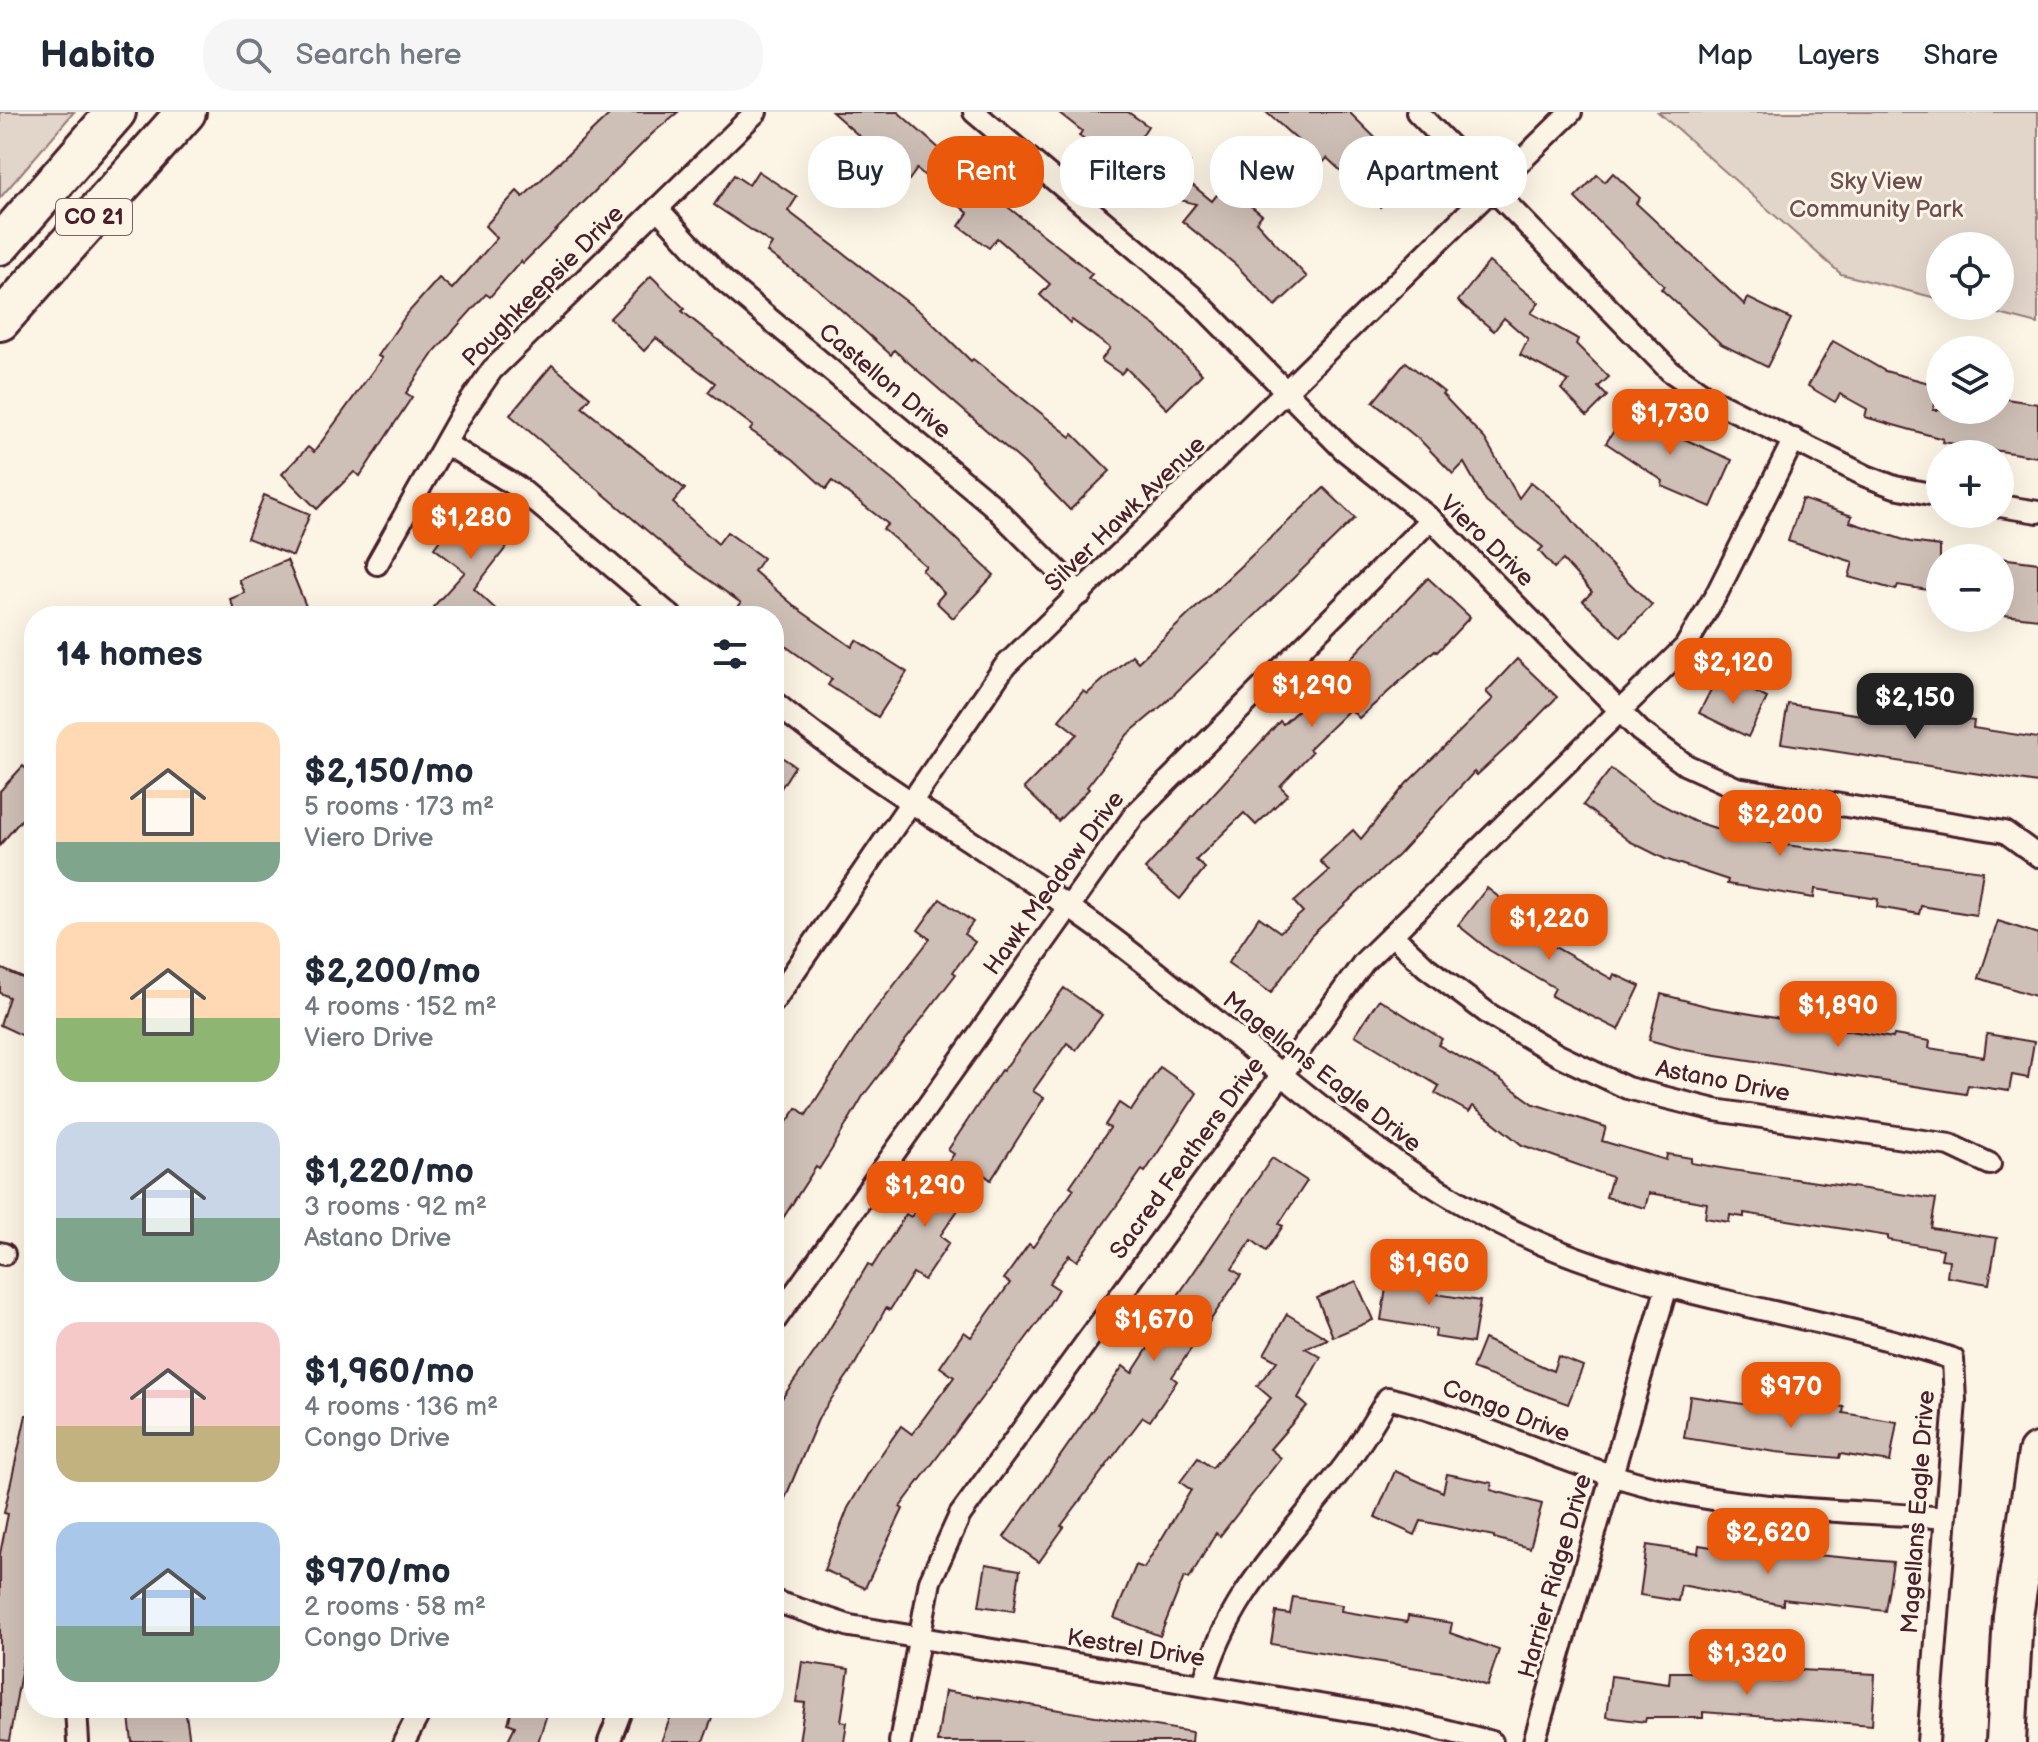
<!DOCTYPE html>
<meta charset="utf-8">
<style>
:root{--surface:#fff;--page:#f6f6f7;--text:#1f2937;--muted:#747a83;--line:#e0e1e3;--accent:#ea580c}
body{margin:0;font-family:"Balsamiq Sans",sans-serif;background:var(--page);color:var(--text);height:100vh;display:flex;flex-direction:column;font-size:30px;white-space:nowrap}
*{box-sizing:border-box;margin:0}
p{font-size:26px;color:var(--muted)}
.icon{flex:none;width:44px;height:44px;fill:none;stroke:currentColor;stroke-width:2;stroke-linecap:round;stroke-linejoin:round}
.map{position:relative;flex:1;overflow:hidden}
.details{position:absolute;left:24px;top:494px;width:760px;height:1112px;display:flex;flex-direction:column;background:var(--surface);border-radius:32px;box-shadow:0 8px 32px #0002}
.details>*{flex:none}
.hud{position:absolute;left:808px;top:24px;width:760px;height:72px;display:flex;gap:16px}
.fabs{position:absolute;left:1926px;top:120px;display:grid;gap:16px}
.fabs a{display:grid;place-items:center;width:88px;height:88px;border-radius:50%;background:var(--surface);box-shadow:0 8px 32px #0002;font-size:40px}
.price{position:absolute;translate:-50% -68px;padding:0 18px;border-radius:16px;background:var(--accent);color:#fff;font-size:26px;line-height:52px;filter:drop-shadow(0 2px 4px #0008)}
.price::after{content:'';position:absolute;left:50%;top:48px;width:24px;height:18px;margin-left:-12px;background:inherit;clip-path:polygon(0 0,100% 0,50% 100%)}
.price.current{background:#222;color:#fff}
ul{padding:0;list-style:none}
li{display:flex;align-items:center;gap:24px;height:200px;padding:0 32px}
li span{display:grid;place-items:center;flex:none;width:224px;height:160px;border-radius:24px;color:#555}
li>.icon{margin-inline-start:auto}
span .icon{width:96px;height:96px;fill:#fffc;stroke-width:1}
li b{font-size:34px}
h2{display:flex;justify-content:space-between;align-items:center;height:96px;padding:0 32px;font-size:34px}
.tag{padding:0 28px;border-radius:32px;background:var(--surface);box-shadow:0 8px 32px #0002;font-size:28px;line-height:72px}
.tag.current{background:var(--accent);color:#fff}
header{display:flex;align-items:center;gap:48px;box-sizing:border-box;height:112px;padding:0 40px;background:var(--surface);border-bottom:2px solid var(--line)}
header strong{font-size:38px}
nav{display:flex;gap:44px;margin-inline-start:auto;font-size:28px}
.search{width:560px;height:72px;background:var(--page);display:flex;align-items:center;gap:20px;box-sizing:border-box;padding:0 28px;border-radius:32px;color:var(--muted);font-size:30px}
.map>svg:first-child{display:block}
</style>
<header>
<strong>Habito</strong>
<div class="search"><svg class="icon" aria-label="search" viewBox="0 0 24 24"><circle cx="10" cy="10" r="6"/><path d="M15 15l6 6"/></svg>Search here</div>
<nav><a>Map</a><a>Layers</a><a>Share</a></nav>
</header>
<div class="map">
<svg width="2038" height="1630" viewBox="0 0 2038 1630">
<rect width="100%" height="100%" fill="#fcf5e5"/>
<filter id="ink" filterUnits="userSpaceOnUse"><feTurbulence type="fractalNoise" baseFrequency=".0125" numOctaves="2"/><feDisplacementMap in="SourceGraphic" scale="16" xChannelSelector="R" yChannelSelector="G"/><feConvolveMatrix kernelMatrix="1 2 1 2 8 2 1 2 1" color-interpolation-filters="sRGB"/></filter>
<g filter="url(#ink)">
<g fill="#e2d5ca" stroke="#967a7a" stroke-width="2">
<path d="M 0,0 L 74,0 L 0,86 Z"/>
<path d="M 1658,0 L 2038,0 L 2038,212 L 1968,194 L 2000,194 L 2000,134 L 1940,134 L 1940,187 L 1841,162 Z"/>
</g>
<g fill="#cfc0b7" stroke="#4a1f2b" stroke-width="2">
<path d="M 612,0 L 678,0 L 653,21 L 523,151 L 521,149 L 490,185 L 486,182 L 434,240 L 406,281 L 412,285 L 360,364 L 354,360 L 317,397 L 282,362 L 308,335 L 314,340 L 382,246 L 378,244 L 406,203 L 439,166 L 452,177 L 497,126 L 485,114 L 517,79 L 523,85 Z"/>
<path d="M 832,0 L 898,0 L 986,78 L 1073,146 L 1092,162 L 1088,166 L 1156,214 L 1202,262 L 1167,297 L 1126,256 L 1121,262 L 1101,248 L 1110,236 L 1072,208 L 1070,211 L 1040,183 L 1050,172 L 997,126 L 989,136 L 959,114 L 968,101 L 917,57 L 909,68 Z"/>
<path d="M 1058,0 L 1128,0 L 1148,14 L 1134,36 L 1190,50 L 1185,67 L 1212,89 L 1225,73 L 1262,103 L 1256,110 L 1307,165 L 1275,194 L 1236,153 L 1182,109 L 1196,92 L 1131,75 L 1135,62 L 1079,24 L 1082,19 Z"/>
<path d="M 1266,0 L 1349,0 L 1411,61 L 1380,95 L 1327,46 L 1323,51 Z"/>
<path d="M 758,59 L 797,85 L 788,99 L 923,202 L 971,249 L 973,247 L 1071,325 L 1073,322 L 1110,359 L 1070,398 L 1024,351 L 894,238 L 891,243 L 817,176 L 767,140 L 772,132 L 714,93 L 734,63 L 749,73 Z"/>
<path d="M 1613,61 L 1640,86 L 1636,91 L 1745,193 L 1748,186 L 1791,207 L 1767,255 L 1721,232 L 1661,177 L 1664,174 L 1575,86 L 1597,63 L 1605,70 Z"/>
<path d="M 1489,150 L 1539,191 L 1531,201 L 1578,227 L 1576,232 L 1609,265 L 1598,275 L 1607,284 L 1587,304 L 1561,277 L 1569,269 L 1520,243 L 1528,227 L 1504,206 L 1494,219 L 1458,189 Z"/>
<path d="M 651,164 L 685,197 L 682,199 L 901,375 L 994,463 L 953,506 L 936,490 L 944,481 L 922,458 L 926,454 L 883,417 L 888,412 L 832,369 L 826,377 L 793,347 L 750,318 L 753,314 L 708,280 L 715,271 L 656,226 L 644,239 L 610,206 Z"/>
<path d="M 1833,229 L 1885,259 L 1940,274 L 1933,298 L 2000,298 L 2000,286 L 2038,292 L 2038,345 L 1942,330 L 1943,327 L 1865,305 L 1867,297 L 1840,282 L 1835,290 L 1808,274 Z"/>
<path d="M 1406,250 L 1444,280 L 1442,282 L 1485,327 L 1519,386 L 1531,370 L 1561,394 L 1601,443 L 1652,493 L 1621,525 L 1583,489 L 1592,480 L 1563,448 L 1554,456 L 1539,439 L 1543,435 L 1486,390 L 1464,351 L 1453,362 L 1421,329 L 1373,290 Z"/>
<path d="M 552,253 L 590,285 L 582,295 L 685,377 L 673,391 L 718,432 L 727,420 L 763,446 L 754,459 L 798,497 L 852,535 L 856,528 L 907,560 L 878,605 L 828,573 L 832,567 L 774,526 L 774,504 L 731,504 L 741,491 L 684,450 L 510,303 Z"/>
<path d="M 1631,293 L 1682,326 L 1732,348 L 1711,395 L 1662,374 L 1663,369 L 1606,331 Z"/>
<path d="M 1324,376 L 1355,406 L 1164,592 L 1128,622 L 1087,675 L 1089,677 L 1058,709 L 1024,676 L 1077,622 L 1059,608 L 1083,579 L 1087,582 L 1132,543 L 1138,550 Z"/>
<path d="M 264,383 L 310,402 L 293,444 L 247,426 Z"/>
<path d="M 1802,387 L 1852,404 L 1850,410 L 1910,430 L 1940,434 L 1940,480 L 1898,473 L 1896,478 L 1849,465 L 1853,450 L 1788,429 Z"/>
<path d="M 469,389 L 515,424 L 474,477 L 503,504 L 442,504 L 433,495 L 465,460 L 434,436 Z"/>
<path d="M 2000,446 L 2038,451 L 2038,507 L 2004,503 L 2005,494 L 2000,493 Z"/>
<path d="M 287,448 L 310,504 L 237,504 L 230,487 L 245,481 L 239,468 Z"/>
<path d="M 1428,466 L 1470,505 L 1437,540 L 1435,538 L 1359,606 L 1350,597 L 1309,637 L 1312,640 L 1280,674 L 1288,682 L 1256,713 L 1244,701 L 1196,748 L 1205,756 L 1180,787 L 1145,757 L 1280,609 L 1283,612 L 1320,578 Z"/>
<path d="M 1517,547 L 1557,585 L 1518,625 L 1477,663 L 1474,660 L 1398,743 L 1311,824 L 1271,881 L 1228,851 L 1259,805 L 1280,820 L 1303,800 L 1294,790 L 1329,759 L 1320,749 L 1353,718 L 1361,727 L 1406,672 L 1493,587 L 1486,580 Z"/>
<path d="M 1719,562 L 1767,586 L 1748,625 L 1699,601 Z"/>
<path d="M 1788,592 L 1882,606 L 1883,600 L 1930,608 L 1930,602 L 1974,609 L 1973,616 L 2038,626 L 2038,671 L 1781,631 Z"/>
<path d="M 774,640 L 795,654 L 774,687 Z"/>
<path d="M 23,654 L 34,665 L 34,720 L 21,708 L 0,733 L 0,679 Z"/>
<path d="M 1611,657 L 1649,686 L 1693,709 L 1728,720 L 1726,725 L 1983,759 L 1976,803 L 1921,794 L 1919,802 L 1877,795 L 1878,787 L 1815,777 L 1814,786 L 1727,772 L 1728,768 L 1665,747 L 1629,729 L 1583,693 Z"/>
<path d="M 1487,776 L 1522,803 L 1514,812 L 1612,867 L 1614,862 L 1640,874 L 1619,918 L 1551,884 L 1555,876 L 1489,838 L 1458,813 Z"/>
<path d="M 940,787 L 973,810 L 964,822 L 975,830 L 953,860 L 956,862 L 863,984 L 832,1037 L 819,1057 L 816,1055 L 774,1120 L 774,1028 L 797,996 L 806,1003 L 867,908 L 930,827 L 918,818 Z"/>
<path d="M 1998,809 L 2038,822 L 2038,885 L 1979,866 Z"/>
<path d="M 0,856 L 34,871 L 34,929 L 0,913 L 9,885 L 0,881 Z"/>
<path d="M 1064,876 L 1102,903 L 1076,938 L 1067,931 L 1033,979 L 1044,986 L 991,1068 L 983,1062 L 940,1124 L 949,1131 L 924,1168 L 913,1161 L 890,1198 L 886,1196 L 854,1254 L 819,1305 L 774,1413 L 774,1302 L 778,1292 L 823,1228 L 868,1152 L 872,1155 L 906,1102 L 911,1105 L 954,1042 L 948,1038 L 1001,958 L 1003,959 Z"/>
<path d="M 1661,882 L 1710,895 L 1893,926 L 1894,923 L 1930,929 L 1929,936 L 1984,945 L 1987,922 L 2034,930 L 2028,966 L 2012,963 L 2009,979 L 1968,973 L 1966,982 L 1685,938 L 1649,928 Z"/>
<path d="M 1379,887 L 1442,927 L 1438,933 L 1498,966 L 1534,992 L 1606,1015 L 1602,1029 L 1666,1048 L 1667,1042 L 1691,1046 L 1691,1051 L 1732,1058 L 1936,1087 L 1931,1116 L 1997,1126 L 1989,1172 L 1947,1165 L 1949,1148 L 1941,1147 L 1943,1137 L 1888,1128 L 1888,1124 L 1744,1101 L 1744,1105 L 1730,1103 L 1729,1110 L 1705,1106 L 1707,1091 L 1649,1081 L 1645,1096 L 1606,1085 L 1612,1065 L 1522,1033 L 1473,994 L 1469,1000 L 1435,981 L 1439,974 L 1355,923 Z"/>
<path d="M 1160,955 L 1197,981 L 1145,1060 L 1142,1058 L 1077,1149 L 1069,1143 L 1049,1171 L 1058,1177 L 1039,1209 L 900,1395 L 903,1397 L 865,1476 L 824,1458 L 848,1396 L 871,1357 L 901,1314 L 912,1322 L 954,1265 L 940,1255 L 964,1220 L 971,1225 L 1010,1171 L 1004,1167 L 1029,1132 L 1033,1135 L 1074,1077 L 1070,1074 L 1110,1016 L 1105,1013 L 1119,991 L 1131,999 Z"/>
<path d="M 1272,1046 L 1307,1069 L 1279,1112 L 1283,1114 L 1266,1139 L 1252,1128 L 1232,1157 L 1241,1163 L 1172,1265 L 1177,1269 L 1150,1309 L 1143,1305 L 1061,1414 L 1064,1415 L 1039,1450 L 1004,1425 L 1123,1254 L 1132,1261 L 1152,1230 L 1148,1227 Z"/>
<path d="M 1389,1157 L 1433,1164 L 1430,1181 L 1480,1189 L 1473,1231 L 1435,1225 L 1436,1217 L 1381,1208 Z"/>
<path d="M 1356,1169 L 1373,1208 L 1333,1225 L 1317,1186 Z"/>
<path d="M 1287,1202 L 1328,1227 L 1305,1236 L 1321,1245 L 1298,1286 L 1307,1294 L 1270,1337 L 1281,1346 L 1220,1424 L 1216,1421 L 1189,1467 L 1184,1465 L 1160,1524 L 1114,1506 L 1136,1453 L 1144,1456 L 1191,1378 L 1180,1370 L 1198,1346 L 1212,1356 L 1271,1286 L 1257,1274 L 1277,1249 L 1264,1242 Z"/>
<path d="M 1484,1227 L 1553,1259 L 1558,1244 L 1583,1254 L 1568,1292 L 1472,1257 Z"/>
<path d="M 1690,1284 L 1802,1301 L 1803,1291 L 1844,1295 L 1843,1301 L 1897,1310 L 1890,1350 L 1840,1342 L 1839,1346 L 1776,1340 L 1684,1326 Z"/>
<path d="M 26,1303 L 34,1303 L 34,1486 L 9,1629 L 0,1628 L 0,1442 L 8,1402 L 4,1401 Z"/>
<path d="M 1395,1359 L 1443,1380 L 1447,1362 L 1492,1371 L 1491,1378 L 1542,1392 L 1530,1436 L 1494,1426 L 1494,1424 L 1421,1409 L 1415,1423 L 1375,1405 Z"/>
<path d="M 1647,1433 L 1698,1441 L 1699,1433 L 1748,1441 L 1749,1437 L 1893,1450 L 1885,1499 L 1783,1487 L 1783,1493 L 1681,1473 L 1678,1489 L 1640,1483 Z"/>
<path d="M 986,1452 L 1020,1458 L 1014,1499 L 979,1494 Z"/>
<path d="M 1293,1485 L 1342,1493 L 1341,1499 L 1407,1510 L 1408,1504 L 1452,1511 L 1450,1521 L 1499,1538 L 1487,1574 L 1448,1561 L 1271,1532 L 1276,1500 L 1290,1502 Z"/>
<path d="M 802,1550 L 849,1557 L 841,1609 L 847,1610 L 844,1630 L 799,1630 L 805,1591 L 796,1590 Z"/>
<path d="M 1781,1557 L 1875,1562 L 1872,1613 L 1703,1600 L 1703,1606 L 1646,1606 L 1645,1610 L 1606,1605 L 1611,1564 L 1669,1572 L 1670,1560 L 1712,1560 L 1712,1565 L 1780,1570 Z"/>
<path d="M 945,1579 L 1192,1620 L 1191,1630 L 937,1630 Z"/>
<path d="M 128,1596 L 185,1596 L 190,1630 L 132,1630 Z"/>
<path d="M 513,1596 L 549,1596 L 538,1630 L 507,1630 L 515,1614 L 508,1611 Z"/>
<path d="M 674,1596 L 716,1596 L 703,1630 L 661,1630 Z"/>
</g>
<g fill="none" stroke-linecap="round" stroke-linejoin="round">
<defs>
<g id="street">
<path d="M 974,0 L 1193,185 L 1344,338 L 1431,407 L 1640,619 L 1686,653 L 1737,676 L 2005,720 L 2038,744"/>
<path d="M 1417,0 L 1670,259 L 1711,287 L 1866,364 L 1895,375 L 1940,384"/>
<path d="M 657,96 L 724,169 L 991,392 L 1081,482"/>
<path d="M 446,332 L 518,375 L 671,504"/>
<path d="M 2000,394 L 2038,400"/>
<path d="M 377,452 L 461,303 L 492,258 L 756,0"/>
<path d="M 774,590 C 880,678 1002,744 1112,826 C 1254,932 1377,1061 1542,1132 C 1673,1188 1818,1202 1953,1247 L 1955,1289 L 1928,1630"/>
<path d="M 1392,823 L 1426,855 L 1490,903 L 1558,943 L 1627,976 L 1715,998 L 1950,1033 L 1990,1052"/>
<path d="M 774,889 L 1005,554 L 1571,0"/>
<path d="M 0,1141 L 4,1142"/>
<path d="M 774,1210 L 1135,702 L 1431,407"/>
<path d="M 774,1489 L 850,1514 L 1397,1606 L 1492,1630"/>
<path d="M 1203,1573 C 1230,1478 1288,1429 1345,1353 C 1361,1332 1374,1309 1388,1286 C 1479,1309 1563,1353 1654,1375 C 1748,1399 1849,1398 1945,1406"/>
<path d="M 76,1596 L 78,1630"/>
<path d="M 404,1630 L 422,1596"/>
<path d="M 609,1630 L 622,1596"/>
<path d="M 900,1630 L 930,1469 L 960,1403 L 1364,850 L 1685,535 L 1717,481 L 1794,327"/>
<path d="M 1534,1630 L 1667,1174"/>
</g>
<g id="highway">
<path d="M 0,133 L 116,0"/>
<path d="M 0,209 L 186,0"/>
<path d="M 2006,1630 L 2013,1504 L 2038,1341"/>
</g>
</defs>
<use href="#street" stroke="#4a1f2b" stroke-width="26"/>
<use href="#highway" stroke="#4a1f2b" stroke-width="44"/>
<use href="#street" stroke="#fcf5e5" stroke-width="20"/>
<use href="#highway" stroke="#fcf5e5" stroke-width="38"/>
</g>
</g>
<g text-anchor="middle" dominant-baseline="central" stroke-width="6" stroke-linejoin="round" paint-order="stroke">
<rect fill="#fcf5e5" stroke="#7f5f63" stroke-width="2" x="56" y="87" width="76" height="36" rx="6"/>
<g font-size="22" font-weight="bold" fill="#4a1f2b">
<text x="94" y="105">CO 21</text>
</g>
<g font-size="24" fill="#704c53" stroke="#fcf5e5">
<text x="1876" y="69">Sky View<tspan x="1876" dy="28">Community Park</tspan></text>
</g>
<g font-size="24" fill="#4a1f2b" stroke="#fcf5e5">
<text transform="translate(543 174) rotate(-45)">Poughkeepsie Drive</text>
<text transform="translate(885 269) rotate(40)">Castellon Drive</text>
<text transform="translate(1125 402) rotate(-44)">Silver Hawk Avenue</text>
<text transform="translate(1487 429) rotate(44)">Viero Drive</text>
<text transform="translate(1054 771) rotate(-54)">Hawk Meadow Drive</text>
<text transform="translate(1322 960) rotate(38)">Magellans Eagle Drive</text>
<text transform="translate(1723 969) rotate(11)">Astano Drive</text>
<text transform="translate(1187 1046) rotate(-54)">Sacred Feathers Drive</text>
<text transform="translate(1506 1299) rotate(21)">Congo Drive</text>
<text transform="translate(1918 1400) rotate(-86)">Magellans Eagle Drive</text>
<text transform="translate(1555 1464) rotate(-74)">Harrier Ridge Drive</text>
<text transform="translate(1136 1536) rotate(9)">Kestrel Drive</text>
</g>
</g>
</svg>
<div class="fabs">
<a><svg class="icon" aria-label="locate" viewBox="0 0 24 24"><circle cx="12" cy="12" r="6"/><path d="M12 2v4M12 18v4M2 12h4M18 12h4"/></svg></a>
<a><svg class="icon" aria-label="layers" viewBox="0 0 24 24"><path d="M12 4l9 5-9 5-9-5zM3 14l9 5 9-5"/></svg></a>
<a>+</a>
<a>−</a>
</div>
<b class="price" style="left:1670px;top:345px">$1,730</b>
<b class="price" style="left:471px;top:449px">$1,280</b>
<b class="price" style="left:1733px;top:594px">$2,120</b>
<b class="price" style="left:1312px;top:617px">$1,290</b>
<b class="price current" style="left:1915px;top:629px">$2,150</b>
<b class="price" style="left:1780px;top:746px">$2,200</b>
<b class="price" style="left:1549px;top:850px">$1,220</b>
<b class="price" style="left:1838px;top:937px">$1,890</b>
<b class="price" style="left:925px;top:1117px">$1,290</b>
<b class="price" style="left:1429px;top:1195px">$1,960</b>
<b class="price" style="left:1154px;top:1251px">$1,670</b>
<b class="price" style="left:1791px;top:1318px">$970</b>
<b class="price" style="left:1768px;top:1464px">$2,620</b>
<b class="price" style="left:1747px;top:1585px">$1,320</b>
<div class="hud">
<a class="tag">Buy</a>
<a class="tag current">Rent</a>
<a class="tag">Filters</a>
<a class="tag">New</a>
<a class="tag">Apartment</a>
</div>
<section class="details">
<h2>14 homes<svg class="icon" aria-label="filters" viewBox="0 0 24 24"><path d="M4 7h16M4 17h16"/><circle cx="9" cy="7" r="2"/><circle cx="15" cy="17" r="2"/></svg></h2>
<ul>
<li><span style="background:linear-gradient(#ffd9b3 75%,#7fa58c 0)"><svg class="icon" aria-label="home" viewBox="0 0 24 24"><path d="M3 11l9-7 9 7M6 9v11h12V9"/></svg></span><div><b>$2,150/mo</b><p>5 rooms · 173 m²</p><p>Viero Drive</p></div></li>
<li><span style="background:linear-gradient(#ffd9b3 60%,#8fb573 0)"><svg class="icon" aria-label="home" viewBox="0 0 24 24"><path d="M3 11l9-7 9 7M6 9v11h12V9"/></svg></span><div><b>$2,200/mo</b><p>4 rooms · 152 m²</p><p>Viero Drive</p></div></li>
<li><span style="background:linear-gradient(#c9d6e8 60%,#7fa58c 0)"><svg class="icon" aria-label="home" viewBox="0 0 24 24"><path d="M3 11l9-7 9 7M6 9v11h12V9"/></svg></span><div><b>$1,220/mo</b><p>3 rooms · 92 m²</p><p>Astano Drive</p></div></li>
<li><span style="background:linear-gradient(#f6c9c9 65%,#c2b280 0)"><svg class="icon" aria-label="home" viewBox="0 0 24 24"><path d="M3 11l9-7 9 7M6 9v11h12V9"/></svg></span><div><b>$1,960/mo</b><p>4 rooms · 136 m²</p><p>Congo Drive</p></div></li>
<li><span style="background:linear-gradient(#a9c7e8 65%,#7fa58c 0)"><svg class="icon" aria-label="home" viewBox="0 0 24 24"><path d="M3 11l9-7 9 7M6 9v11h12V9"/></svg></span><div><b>$970/mo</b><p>2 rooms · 58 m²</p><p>Congo Drive</p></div></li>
</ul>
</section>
</div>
